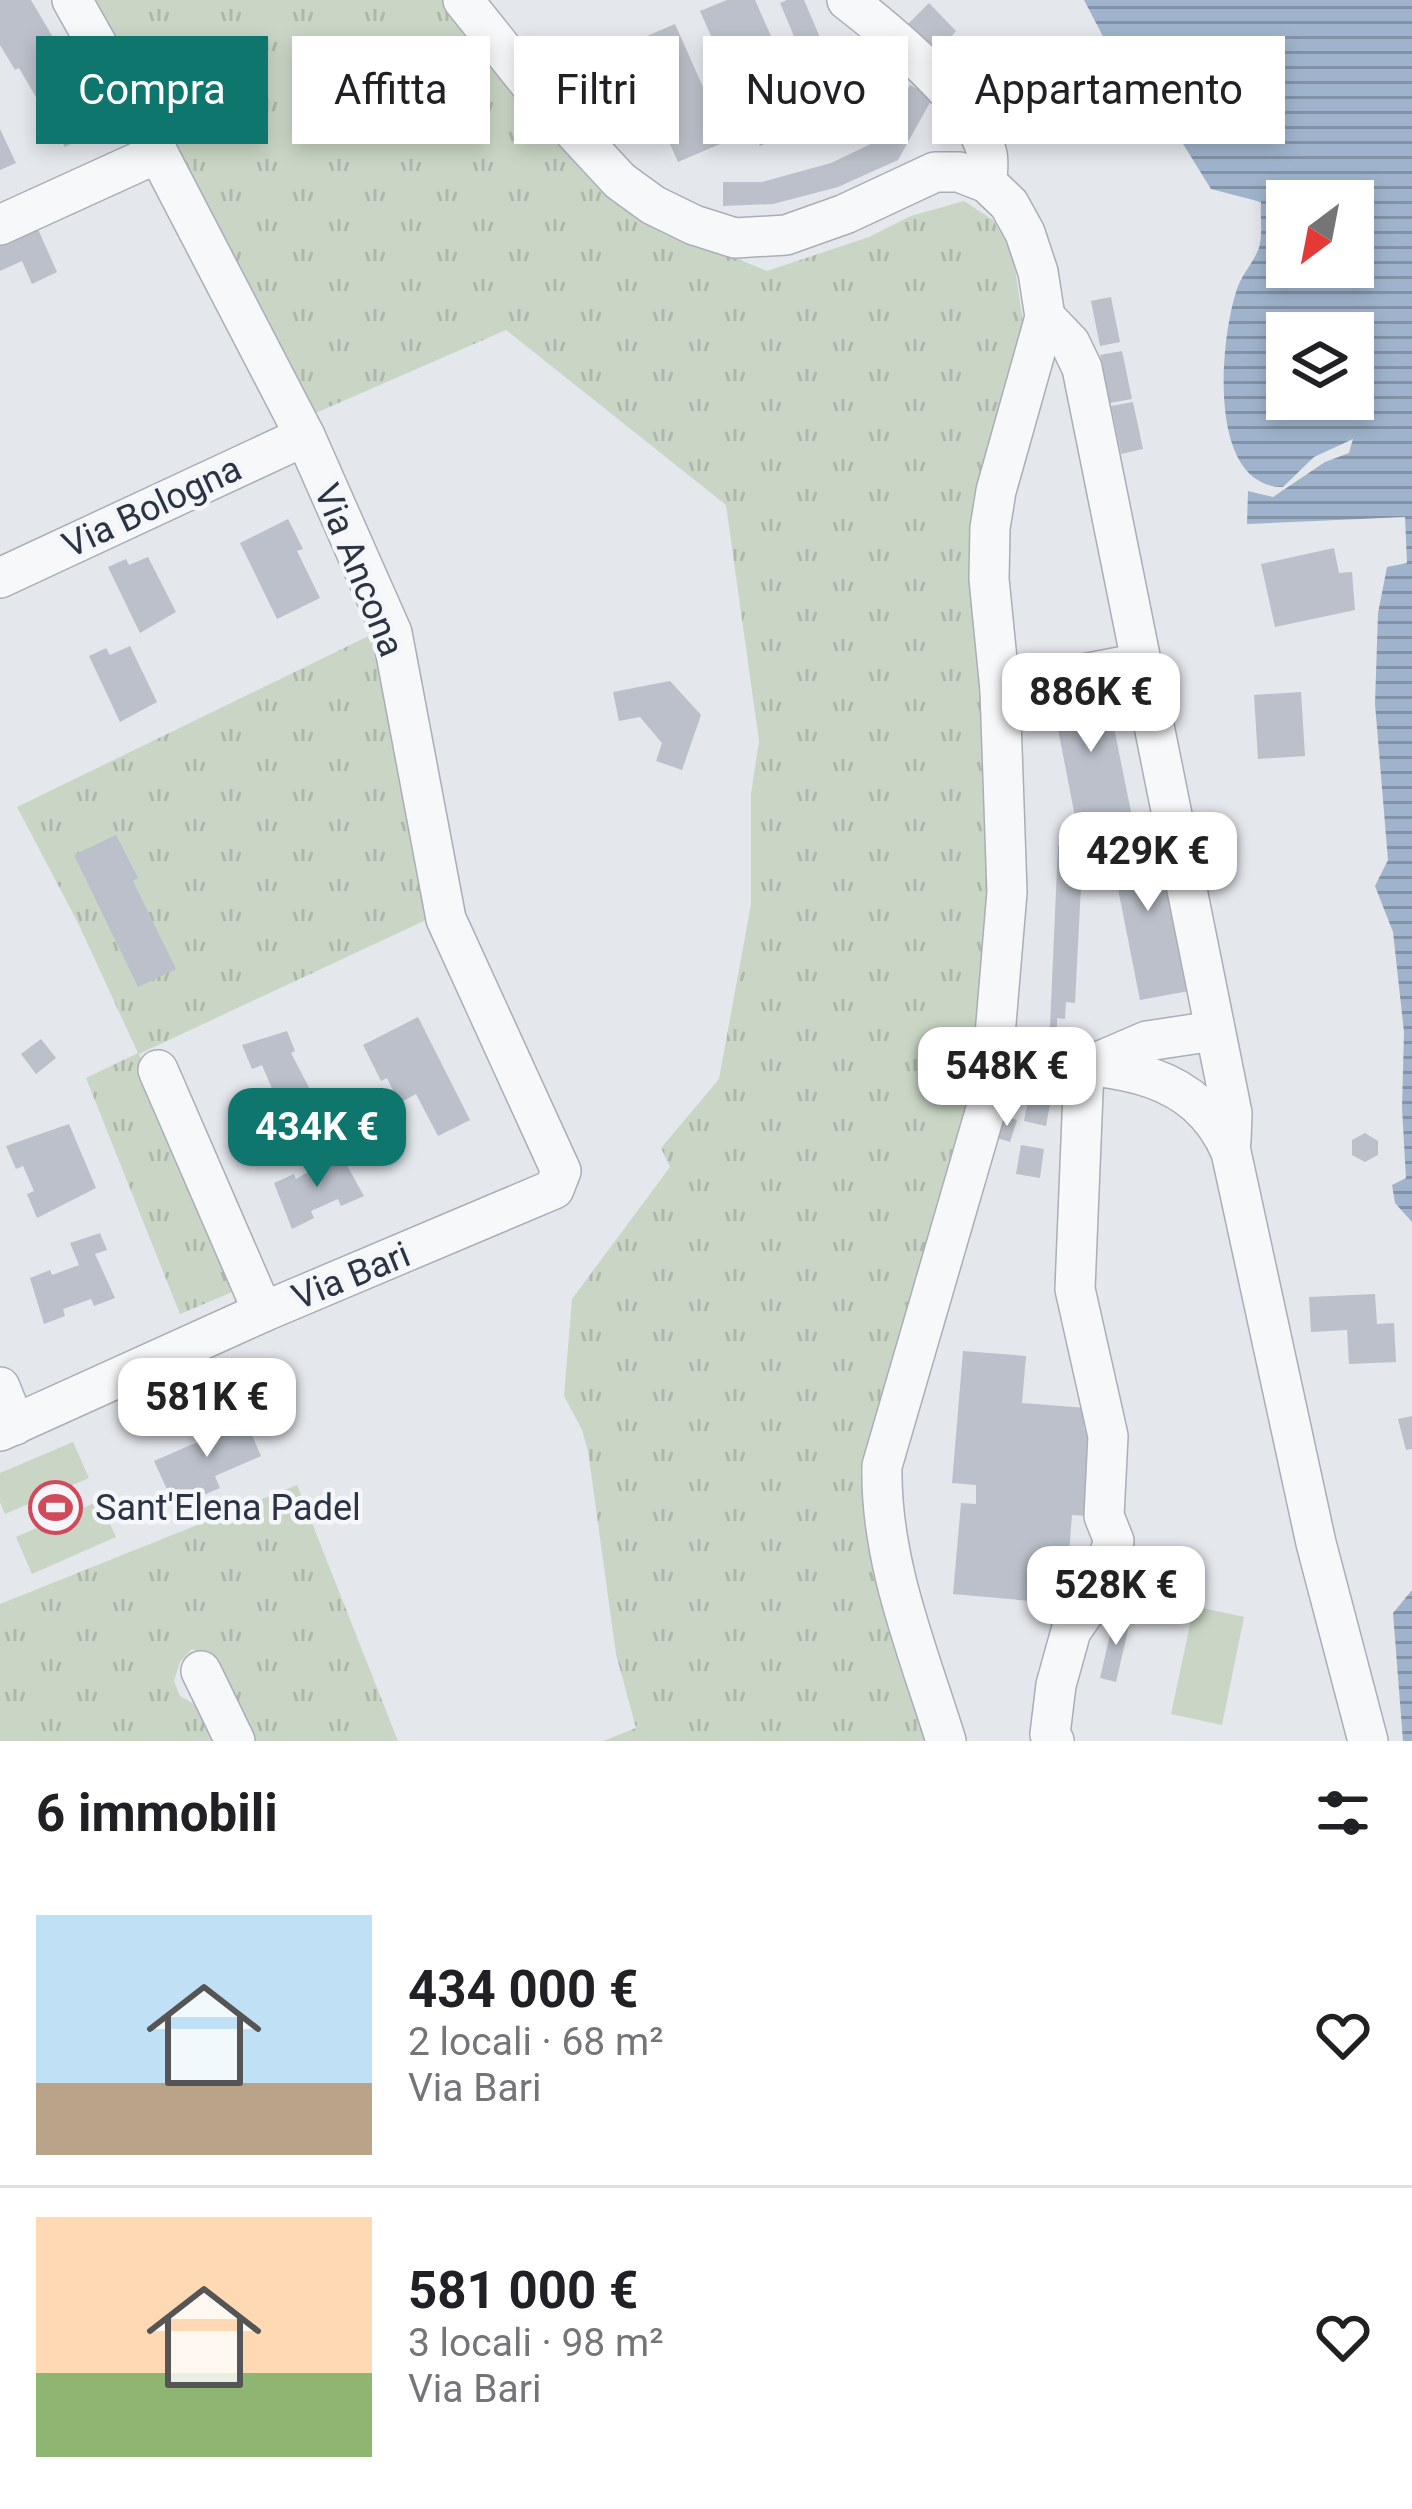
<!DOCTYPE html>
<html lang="it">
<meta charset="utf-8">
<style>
:root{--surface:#fff;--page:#f2f2f2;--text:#202124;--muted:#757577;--line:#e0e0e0;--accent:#0f766e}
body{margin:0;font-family:Roboto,sans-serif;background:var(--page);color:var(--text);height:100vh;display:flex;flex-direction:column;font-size:45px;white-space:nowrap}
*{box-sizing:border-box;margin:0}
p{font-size:39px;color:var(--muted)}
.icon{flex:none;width:66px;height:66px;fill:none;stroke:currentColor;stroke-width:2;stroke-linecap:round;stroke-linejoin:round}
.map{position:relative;height:1741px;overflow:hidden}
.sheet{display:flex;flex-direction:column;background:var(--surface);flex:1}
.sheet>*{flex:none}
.top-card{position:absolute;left:36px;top:36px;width:1341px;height:108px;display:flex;gap:24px}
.needle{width:78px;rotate:212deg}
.tools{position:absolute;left:1266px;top:180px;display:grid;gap:24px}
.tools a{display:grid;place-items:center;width:108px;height:108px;border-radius:0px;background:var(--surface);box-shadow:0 6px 18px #0003;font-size:60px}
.price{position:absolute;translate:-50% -102px;padding:0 27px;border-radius:24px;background:#fff;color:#222;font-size:39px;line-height:78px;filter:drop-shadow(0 3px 6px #0008)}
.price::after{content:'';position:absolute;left:50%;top:72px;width:36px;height:27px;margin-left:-18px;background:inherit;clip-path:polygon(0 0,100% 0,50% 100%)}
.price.selected{background:var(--accent);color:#fff}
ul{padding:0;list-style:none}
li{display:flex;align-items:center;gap:36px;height:300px;padding:0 36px}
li+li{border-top:3px solid var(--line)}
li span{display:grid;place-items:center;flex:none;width:336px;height:240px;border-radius:0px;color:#555}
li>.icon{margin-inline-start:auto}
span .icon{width:144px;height:144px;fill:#fffc;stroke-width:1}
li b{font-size:51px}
h2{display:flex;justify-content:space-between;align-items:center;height:144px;padding:0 36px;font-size:51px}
.pill{padding:0 42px;border-radius:0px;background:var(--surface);box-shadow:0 6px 18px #0003;font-size:42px;line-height:108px}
.pill.selected{background:var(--accent);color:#fff}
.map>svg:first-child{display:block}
</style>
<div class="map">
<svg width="1412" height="1741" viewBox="0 0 1412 1741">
<defs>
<pattern id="grass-tufts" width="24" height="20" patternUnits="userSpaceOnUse" patternTransform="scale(3)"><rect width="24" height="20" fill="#c9d6c5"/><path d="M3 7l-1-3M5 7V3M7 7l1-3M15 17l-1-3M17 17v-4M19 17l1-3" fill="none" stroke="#adb8ab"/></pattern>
<pattern id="water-rules" width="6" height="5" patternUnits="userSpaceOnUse" patternTransform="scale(3)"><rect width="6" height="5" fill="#9fb4cc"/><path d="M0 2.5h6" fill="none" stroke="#8293a7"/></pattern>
</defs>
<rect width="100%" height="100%" fill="#e4e7ec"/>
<g fill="url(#grass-tufts)">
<path d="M 91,0 L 442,0 L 620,207 L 636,217 L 767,271 L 869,237 L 911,216 L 964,201 L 993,220 L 1013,254 L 1023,323 L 979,502 L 991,888 L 983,1012 L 966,1131 L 868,1463 L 927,1741 L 603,1741 L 636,1728 L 616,1654 L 588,1451 L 582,1430 L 564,1396 L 572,1299 L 670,1167 L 661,1148 L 719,1079 L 751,904 L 751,794 L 759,741 L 726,505 L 506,330 L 311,415 Z"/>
<path d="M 377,632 L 386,655 L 426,920 L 139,1054 L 237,1290 L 180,1314 L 86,1078 L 138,1053 L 78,923 L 17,807 Z"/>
<path d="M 297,1485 L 398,1741 L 249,1741 L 208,1657 L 192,1649 L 180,1662 L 174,1681 L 180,1696 L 194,1704 L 213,1741 L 0,1741 L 0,1604 Z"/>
</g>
<g fill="#c9d6c5">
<path d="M 73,1442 L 89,1478 L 5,1514 L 0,1502 L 0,1473 Z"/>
<path d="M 99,1501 L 116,1537 L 32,1574 L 16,1537 Z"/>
<path d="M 1194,1606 L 1244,1617 L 1222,1725 L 1171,1714 Z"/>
</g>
<g fill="url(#water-rules)" fill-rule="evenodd">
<path d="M 1084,0 L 1412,0 L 1412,1222 L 1395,1203 L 1392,1185 L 1406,1178 L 1402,1108 L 1404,1032 L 1393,932 L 1375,886 L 1388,860 L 1375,704 L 1378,613 L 1387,567 L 1407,563 L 1405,517 L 1247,524 L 1248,491 L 1273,497 L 1325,462 L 1349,453 L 1353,439 L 1314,457 L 1283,487 C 1206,487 1220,339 1237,289 C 1242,274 1254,262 1259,248 C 1263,234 1260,216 1261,202 L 1211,189 L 1162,110 L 1115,75 L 1107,44 ZM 1287,201 L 1353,201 L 1353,267 L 1287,267 ZM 1287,333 L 1353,333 L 1353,399 L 1287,399 Z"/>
<path d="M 1412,1590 L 1412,1741 L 1403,1741 L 1393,1613 Z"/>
</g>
<g fill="#bbc0ca">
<path d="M 0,0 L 31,0 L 58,46 L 63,43 L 109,121 L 65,147 L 19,68 L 15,70 L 0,45 Z"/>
<path d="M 727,0 L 755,0 L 810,124 L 760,146 L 700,11 Z"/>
<path d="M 787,0 L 804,0 L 850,108 L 828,117 L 780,3 Z"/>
<path d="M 929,3 L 956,31 L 943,46 L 948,50 L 936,64 L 902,30 Z"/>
<path d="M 675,24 L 727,141 L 678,162 L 626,45 Z"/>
<path d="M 910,85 L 933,97 L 898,160 L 838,187 L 773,204 L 723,206 L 723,182 L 762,182 L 831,163 L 879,140 Z"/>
<path d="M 0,129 L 16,163 L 0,170 Z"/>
<path d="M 37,227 L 57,272 L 32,284 L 22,261 L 0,271 L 0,244 Z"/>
<path d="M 1111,297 L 1120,342 L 1100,346 L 1091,301 Z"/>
<path d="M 1122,351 L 1132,399 L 1110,403 L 1100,355 Z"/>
<path d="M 1133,402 L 1143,449 L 1121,454 L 1111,406 Z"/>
<path d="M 288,519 L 303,549 L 297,551 L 320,598 L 277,619 L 240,543 Z"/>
<path d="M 1334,548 L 1339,573 L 1352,572 L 1355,610 L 1275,627 L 1261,564 Z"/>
<path d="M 148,557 L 176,612 L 140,633 L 108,567 L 126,559 L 129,565 Z"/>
<path d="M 130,646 L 157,702 L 120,722 L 89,656 L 106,648 L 110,655 Z"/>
<path d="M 670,681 L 701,715 L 682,770 L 656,761 L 662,743 L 640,717 L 619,721 L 613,692 Z"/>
<path d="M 1105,683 L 1132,817 L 1077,827 L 1051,693 Z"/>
<path d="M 1301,692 L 1305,756 L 1258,759 L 1254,695 Z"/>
<path d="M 1157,829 L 1189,991 L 1140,1000 L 1108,838 Z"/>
<path d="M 116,835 L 138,878 L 133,881 L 176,969 L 138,987 L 74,855 Z"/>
<path d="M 1058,846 L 1083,848 L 1075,1003 L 1066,1002 L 1065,1019 L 1057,1018 L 1057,1027 L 1050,1027 Z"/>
<path d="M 418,1017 L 470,1120 L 438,1136 L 416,1094 L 399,1103 L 387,1078 L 381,1081 L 363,1045 Z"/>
<path d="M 287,1031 L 295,1051 L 291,1053 L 314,1097 L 272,1119 L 264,1100 L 273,1091 L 262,1065 L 252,1069 L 242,1045 Z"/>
<path d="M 41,1039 L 56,1058 L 36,1074 L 21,1054 Z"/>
<path d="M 1028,1100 L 1050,1104 L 1046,1126 L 1024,1121 Z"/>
<path d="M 1004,1116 L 1017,1120 L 1010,1142 L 997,1138 Z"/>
<path d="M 69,1124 L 96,1188 L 37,1218 L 27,1194 L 34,1191 L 23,1166 L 16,1169 L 6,1146 Z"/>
<path d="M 1365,1133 L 1378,1141 L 1378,1155 L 1365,1162 L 1352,1155 L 1352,1140 Z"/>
<path d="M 1021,1145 L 1044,1149 L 1040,1178 L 1016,1174 Z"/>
<path d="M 340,1153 L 364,1196 L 341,1206 L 338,1199 L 311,1211 L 314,1218 L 292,1229 L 274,1183 L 294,1174 L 296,1179 Z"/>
<path d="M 100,1233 L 107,1250 L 95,1254 L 115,1298 L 94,1306 L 91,1299 L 63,1309 L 65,1316 L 44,1324 L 30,1278 L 50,1270 L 52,1275 L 79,1265 L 70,1243 Z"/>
<path d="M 1375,1294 L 1377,1324 L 1394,1323 L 1396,1362 L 1349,1364 L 1347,1330 L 1311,1332 L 1309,1297 Z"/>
<path d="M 963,1351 L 1026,1356 L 1022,1403 L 1086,1408 L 1084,1429 L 1095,1430 L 1088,1516 L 1072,1515 L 1065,1604 L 953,1594 L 961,1503 L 976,1504 L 976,1485 L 952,1483 Z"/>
<path d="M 243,1414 L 261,1456 L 215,1476 L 220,1488 L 175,1507 L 154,1461 L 200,1441 L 197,1434 Z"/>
<path d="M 1412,1416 L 1412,1449 L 1406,1450 L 1398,1419 Z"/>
<path d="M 1115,1613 L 1131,1617 L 1116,1682 L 1100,1678 Z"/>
</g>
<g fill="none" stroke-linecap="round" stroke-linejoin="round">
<defs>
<g id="minor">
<path d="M 463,0 L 531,85 L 620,181 L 653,205 L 694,225 L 735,238 L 786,235 L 845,214 L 935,172 L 959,172 L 987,183 L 1009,204 L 1025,233 L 1038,272 L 1045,317 L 996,491 L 990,528 L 989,579 L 1000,690 L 1007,892 L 990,1095 L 882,1466 C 880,1561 918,1651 946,1741"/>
<path d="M 847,0 C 887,31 977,105 987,154 C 989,163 987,174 987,183"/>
<path d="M 0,225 L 158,153"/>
<path d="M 1045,317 L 1070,343 L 1082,368 L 1232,1113 L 1231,1141"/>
<path d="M 0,578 L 305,436"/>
<path d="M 1000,690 L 1141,663"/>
<path d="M 993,1059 C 1084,1068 1189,1054 1231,1152 L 1316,1543 L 1368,1741"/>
<path d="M 158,1070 L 263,1312"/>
<path d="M 0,1387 L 15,1425"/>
<path d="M 0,1431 L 263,1312 L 554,1189 L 561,1171 L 446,919 L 392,633 L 305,436 L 158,153 L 72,0"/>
<path d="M 201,1671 L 235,1741"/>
<path d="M 1054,1741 L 1050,1734 L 1056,1685 L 1071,1631 L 1092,1601 L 1114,1541 L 1104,1516 L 1108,1436 L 1075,1289 L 1084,1068 L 1147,1041 L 1214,1031"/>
</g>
</defs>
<use href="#minor" stroke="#a9aeb7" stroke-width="42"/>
<use href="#minor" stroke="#f7f8fa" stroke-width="39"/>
</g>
<defs>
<symbol id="stadium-ring" viewBox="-11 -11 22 22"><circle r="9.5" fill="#f4f6f9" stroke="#d1495b" stroke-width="1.5"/><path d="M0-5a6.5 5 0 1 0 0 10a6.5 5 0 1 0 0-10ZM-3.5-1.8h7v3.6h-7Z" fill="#d1495b"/></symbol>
</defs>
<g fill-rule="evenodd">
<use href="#stadium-ring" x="26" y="1478" width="59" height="59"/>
</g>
<g text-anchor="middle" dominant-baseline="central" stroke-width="9" stroke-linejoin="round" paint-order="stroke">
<g font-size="36" fill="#2b3445" stroke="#f4f6f9">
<text transform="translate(152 507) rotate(-25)">Via Bologna</text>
<text transform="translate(359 570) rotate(68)">Via Ancona</text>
<text transform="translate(351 1276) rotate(-22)">Via Bari</text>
</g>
<g font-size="36" fill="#2b3445" stroke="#f4f6f9" text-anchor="start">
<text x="95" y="1508">Sant'Elena Padel</text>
</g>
</g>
</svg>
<div class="tools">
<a><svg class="needle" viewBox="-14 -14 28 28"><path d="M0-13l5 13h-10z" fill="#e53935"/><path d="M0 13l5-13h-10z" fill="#757577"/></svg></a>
<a><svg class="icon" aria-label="layers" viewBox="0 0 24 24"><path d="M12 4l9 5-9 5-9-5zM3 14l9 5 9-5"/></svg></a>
</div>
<b class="price" style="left:1091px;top:755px">886K €</b>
<b class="price" style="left:1148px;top:914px">429K €</b>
<b class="price" style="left:1007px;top:1129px">548K €</b>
<b class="price selected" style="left:317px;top:1190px">434K €</b>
<b class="price" style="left:207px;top:1460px">581K €</b>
<b class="price" style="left:1116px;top:1648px">528K €</b>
<div class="top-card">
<a class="pill selected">Compra</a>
<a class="pill">Affitta</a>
<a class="pill">Filtri</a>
<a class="pill">Nuovo</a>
<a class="pill">Appartamento</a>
</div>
</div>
<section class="sheet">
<h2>6 immobili<svg class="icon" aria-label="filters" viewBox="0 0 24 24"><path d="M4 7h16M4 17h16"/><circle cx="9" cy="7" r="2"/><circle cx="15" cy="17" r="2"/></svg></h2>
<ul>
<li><span style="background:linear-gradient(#bfe0f5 70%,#b9a48a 0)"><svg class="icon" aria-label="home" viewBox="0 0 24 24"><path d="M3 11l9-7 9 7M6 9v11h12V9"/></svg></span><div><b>434 000 €</b><p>2 locali · 68 m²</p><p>Via Bari</p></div><svg class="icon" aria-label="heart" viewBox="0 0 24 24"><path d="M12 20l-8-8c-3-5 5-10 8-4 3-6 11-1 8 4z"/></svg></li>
<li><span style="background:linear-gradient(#ffd9b3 65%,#8fb573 0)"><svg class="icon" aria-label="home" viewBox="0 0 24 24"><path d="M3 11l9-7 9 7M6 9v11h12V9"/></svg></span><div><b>581 000 €</b><p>3 locali · 98 m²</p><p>Via Bari</p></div><svg class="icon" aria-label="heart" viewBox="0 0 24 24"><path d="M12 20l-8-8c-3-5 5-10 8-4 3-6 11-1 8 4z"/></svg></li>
</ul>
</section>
